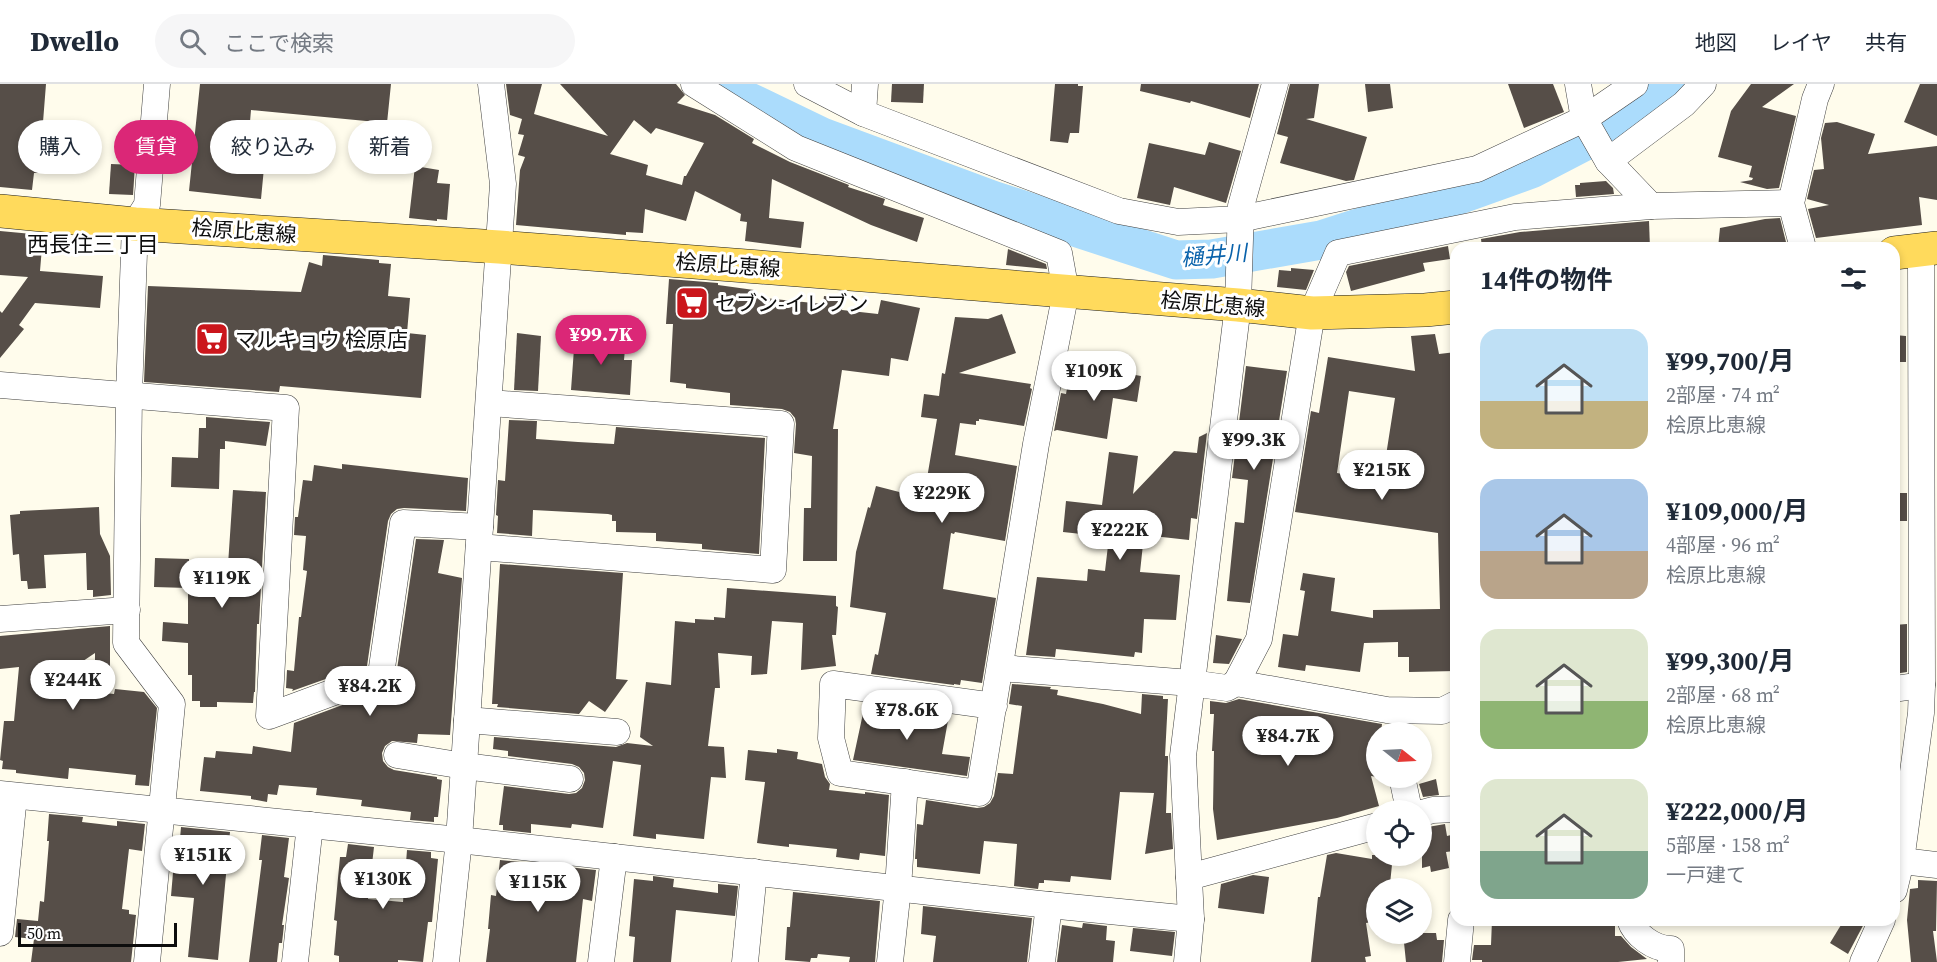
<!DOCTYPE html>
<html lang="ja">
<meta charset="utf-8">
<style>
:root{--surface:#fff;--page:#f6f6f7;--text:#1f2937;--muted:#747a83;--line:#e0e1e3;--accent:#db2777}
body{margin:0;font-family:"Source Serif 4","Noto Sans JP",serif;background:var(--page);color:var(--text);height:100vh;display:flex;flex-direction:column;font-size:22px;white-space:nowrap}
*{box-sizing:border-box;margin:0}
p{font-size:20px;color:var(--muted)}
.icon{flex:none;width:33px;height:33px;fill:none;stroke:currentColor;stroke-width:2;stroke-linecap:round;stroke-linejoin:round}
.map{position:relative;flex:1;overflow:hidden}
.drawer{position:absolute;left:1450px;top:158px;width:450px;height:684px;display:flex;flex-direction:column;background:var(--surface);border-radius:18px;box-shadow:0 3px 9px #0003}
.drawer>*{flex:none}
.banner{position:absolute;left:18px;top:36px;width:570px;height:54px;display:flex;gap:12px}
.needle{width:39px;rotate:108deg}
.tools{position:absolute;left:1366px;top:638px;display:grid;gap:12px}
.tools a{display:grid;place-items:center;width:66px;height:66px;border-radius:50%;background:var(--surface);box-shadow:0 3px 9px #0003;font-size:30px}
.scale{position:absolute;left:18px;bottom:15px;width:159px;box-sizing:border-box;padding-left:6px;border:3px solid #0d0d0d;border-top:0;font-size:16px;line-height:21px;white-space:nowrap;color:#0d0d0d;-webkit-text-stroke:4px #fff;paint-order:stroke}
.price{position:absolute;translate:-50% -51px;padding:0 14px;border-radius:21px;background:#fff;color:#222;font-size:20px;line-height:39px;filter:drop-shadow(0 2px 3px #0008)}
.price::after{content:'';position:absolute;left:50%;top:36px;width:18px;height:14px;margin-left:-9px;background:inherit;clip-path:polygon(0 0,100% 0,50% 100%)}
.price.current{background:var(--accent);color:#fff}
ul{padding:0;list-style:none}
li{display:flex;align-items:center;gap:18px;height:150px;padding:0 30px}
li span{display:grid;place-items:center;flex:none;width:168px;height:120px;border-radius:18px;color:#555}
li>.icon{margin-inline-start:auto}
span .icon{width:72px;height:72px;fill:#fffc;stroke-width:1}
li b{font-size:26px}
h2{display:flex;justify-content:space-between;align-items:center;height:72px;padding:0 30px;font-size:26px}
.chip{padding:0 21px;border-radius:27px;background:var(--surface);box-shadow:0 3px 9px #0003;font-size:21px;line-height:54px}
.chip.current{background:var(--accent);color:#fff}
header{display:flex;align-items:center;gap:36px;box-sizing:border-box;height:84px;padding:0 30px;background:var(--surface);border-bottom:2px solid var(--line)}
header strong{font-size:28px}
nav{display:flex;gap:33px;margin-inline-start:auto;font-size:21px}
.search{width:420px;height:54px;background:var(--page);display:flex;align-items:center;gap:15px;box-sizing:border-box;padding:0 21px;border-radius:33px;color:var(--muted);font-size:22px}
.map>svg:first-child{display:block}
</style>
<header>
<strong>Dwello</strong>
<div class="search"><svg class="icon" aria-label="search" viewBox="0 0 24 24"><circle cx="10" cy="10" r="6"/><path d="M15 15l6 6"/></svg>ここで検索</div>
<nav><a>地図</a><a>レイヤ</a><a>共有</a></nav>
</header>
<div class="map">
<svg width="1937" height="878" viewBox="0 0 1937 878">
<rect width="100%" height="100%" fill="#fffcec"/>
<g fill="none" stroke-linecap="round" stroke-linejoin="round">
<path stroke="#abdcfc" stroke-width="39" d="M 718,0 L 724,6 L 822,53 L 992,116 L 1176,176 L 1212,175 L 1321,156 L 1445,116 L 1531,85 L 1635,31 L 1671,0"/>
</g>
<g fill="#564e48" fill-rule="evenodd">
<path d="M 0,0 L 46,0 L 39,89 L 34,89 L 32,106 L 0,103 Z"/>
<path d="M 200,0 L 391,0 L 387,39 L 251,26 L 248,61 L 266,63 L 261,115 L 189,107 Z"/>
<path d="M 506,0 L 542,0 L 534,30 L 608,52 L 560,0 L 676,0 L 685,11 L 677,19 L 715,31 L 754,55 L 752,59 L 790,78 L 849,101 L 848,103 L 885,115 L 883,121 L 924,134 L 917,158 L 871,141 L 772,95 L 769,134 L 804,138 L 801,164 L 745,157 L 747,138 L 740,137 L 741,130 L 695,107 L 686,137 L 645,125 L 643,149 L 626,148 L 626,151 L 516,141 L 520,86 L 525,73 L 518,71 L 524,51 L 518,50 L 522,35 L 510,31 ZM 634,36 L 651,50 L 656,44 L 704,59 L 686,92 L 684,92 L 682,101 L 646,91 L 648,81 L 610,70 Z"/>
<path d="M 892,0 L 924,0 L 923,19 L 891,18 Z"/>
<path d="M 1055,0 L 1078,0 L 1078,2 L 1083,2 L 1079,49 L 1070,49 L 1068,59 L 1050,57 Z"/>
<path d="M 1141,0 L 1259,0 L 1250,34 L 1191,17 L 1190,19 L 1140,7 Z"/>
<path d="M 1290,0 L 1319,0 L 1314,34 L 1306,35 L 1367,53 L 1354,96 L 1346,97 L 1280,79 L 1288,53 L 1277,50 Z"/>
<path d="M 1365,0 L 1390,0 L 1393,24 L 1368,28 Z"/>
<path d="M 1508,0 L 1553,0 L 1564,28 L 1524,44 Z"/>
<path d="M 1751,0 L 1794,0 L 1762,23 L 1796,32 L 1779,104 L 1767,105 L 1740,98 L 1752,96 L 1753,94 L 1749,93 L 1752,82 L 1718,73 L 1731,27 Z"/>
<path d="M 1920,0 L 1937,0 L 1937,52 L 1904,38 Z"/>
<path d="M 1837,38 L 1875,50 L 1868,70 L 1937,62 L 1937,116 L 1919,113 L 1922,141 L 1816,154 L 1808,125 L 1829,121 L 1807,115 L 1814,86 L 1824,85 L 1821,54 L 1825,39 Z"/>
<path d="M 1209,58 L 1241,67 L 1226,119 L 1174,103 L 1170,121 L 1137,114 L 1149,59 L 1205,71 Z"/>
<path d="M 111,80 L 135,81 L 133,111 L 109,110 Z"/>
<path d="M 415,82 L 439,86 L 437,99 L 450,100 L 447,136 L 437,135 L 437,137 L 409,134 Z"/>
<path d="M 1606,97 L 1613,104 L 1614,110 L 1576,113 L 1575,101 L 1580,101 L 1580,99 Z"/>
<path d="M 1780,134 L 1786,158 L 1748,164 L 1718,164 L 1720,144 L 1765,135 Z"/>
<path d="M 1649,137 L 1650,164 L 1482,164 L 1481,155 L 1520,148 Z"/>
<path d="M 0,147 L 43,151 L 40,187 L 103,192 L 100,224 L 35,219 L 19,241 L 24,245 L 0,274 L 0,227 L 2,229 L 28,193 L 0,191 Z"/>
<path d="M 1448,162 L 1450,175 L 1423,179 L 1425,187 L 1351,207 L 1346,188 L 1349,182 Z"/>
<path d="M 1008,165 L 1046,180 L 1047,185 L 1006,181 Z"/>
<path d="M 323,171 L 379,176 L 379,179 L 391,180 L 388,212 L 410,214 L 407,249 L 426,251 L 421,314 L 280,302 L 279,308 L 144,298 L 148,202 L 301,208 L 309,178 L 322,182 Z"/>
<path d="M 1291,184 L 1314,186 L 1306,206 L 1277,203 L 1279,186 L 1291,187 Z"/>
<path d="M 669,195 L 718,199 L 718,201 L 754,206 L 754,213 L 823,220 L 824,212 L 843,214 L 842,226 L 878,230 L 881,216 L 920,224 L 908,277 L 891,274 L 889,292 L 842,286 L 833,345 L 838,345 L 837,477 L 803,477 L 804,424 L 811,424 L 812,372 L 794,369 L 796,340 L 795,334 L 790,328 L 782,325 L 730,321 L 730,309 L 686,304 L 686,300 L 670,298 L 673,240 L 666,240 Z"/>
<path d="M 1002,230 L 1016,269 L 959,289 L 1031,300 L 1030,304 L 1032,305 L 1024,342 L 979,335 L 979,337 L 976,337 L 976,341 L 960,339 L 955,371 L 1017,382 L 1005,457 L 955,448 L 954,450 L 951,449 L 943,505 L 996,514 L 982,599 L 961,596 L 960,601 L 954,600 L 954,601 L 871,590 L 875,570 L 878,571 L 886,529 L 850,523 L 856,468 L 868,423 L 870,424 L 876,402 L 907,410 L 907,408 L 924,412 L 937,335 L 921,333 L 924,310 L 939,312 L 942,289 L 945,290 L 955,233 L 988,235 Z"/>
<path d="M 517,249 L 541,252 L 538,307 L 514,306 Z"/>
<path d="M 1435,250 L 1439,270 L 1456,268 L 1456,587 L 1409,588 L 1409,573 L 1398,573 L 1398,558 L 1364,559 L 1360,588 L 1306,581 L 1305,587 L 1278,583 L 1283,550 L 1298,552 L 1305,507 L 1300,506 L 1303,489 L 1335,494 L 1331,527 L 1373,534 L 1373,526 L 1440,525 L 1438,449 L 1295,428 L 1311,327 L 1319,329 L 1328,273 L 1415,287 L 1411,252 ZM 1349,307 L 1395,314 L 1382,397 L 1337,389 Z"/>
<path d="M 575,251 L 626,254 L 624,276 L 632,276 L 630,311 L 571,306 Z"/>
<path d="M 1894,251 L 1906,252 L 1906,278 L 1894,278 Z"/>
<path d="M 1246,282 L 1287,287 L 1250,519 L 1227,517 L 1235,438 L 1244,439 L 1248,396 L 1232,394 Z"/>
<path d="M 1090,283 L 1141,292 L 1137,318 L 1113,314 L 1107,355 L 1057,346 L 1054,347 L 1061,309 L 1066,310 L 1069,293 L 1087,297 Z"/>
<path d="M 206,333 L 270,338 L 266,362 L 225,357 L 225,365 L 220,365 L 219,405 L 171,403 L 172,373 L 198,374 L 199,344 L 206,344 Z"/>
<path d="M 509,336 L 537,337 L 536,355 L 578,358 L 614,360 L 616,343 L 765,354 L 759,470 L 702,465 L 702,460 L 656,457 L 656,449 L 616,448 L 616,437 L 612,437 L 612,431 L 608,430 L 533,426 L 532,452 L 497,449 L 498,432 L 496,431 L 498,396 L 505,397 Z"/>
<path d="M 1207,349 L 1197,435 L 1191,434 L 1189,456 L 1144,451 L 1140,488 L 1180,491 L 1176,536 L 1144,535 L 1142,569 L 1135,568 L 1134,573 L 1056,565 L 1055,573 L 1026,571 L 1037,493 L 1087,497 L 1088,485 L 1105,487 L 1109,453 L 1063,448 L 1066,417 L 1102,421 L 1109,368 L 1138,372 L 1133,410 L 1174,367 L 1197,369 L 1199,353 Z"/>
<path d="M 342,380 L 468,394 L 466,427 L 404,424 L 397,425 L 391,430 L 388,437 L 366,589 L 337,591 L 292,607 L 293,605 L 286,604 L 287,586 L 294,587 L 299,533 L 301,533 L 307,487 L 303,486 L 306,452 L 294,451 L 295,433 L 298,433 L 303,396 L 312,397 L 314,381 L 342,385 Z"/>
<path d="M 233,406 L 266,408 L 259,540 L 257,540 L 255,608 L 254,608 L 253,619 L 217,618 L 217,623 L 200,623 L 200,617 L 192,617 L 192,591 L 188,591 L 188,559 L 162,557 L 163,538 L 188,540 L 188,504 L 154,503 L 155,474 L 189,475 L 189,478 L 228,481 Z"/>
<rect x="1894" y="409" width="13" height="28"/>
<path d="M 99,423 L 100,450 L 110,472 L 111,511 L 93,513 L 93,506 L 87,506 L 86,469 L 44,471 L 46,504 L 28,505 L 27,497 L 21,497 L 19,470 L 13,471 L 10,431 L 20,430 L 20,427 Z"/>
<path d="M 416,455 L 444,456 L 438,489 L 462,494 L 450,651 L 418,650 L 417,659 L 392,657 L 385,662 L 382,669 L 383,677 L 388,683 L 394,686 L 437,693 L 437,695 L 442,696 L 438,733 L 434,733 L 434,738 L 410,736 L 411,728 L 361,722 L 362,716 L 316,711 L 317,704 L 279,701 L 277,711 L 268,710 L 267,718 L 251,715 L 251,712 L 200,707 L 204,673 L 215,674 L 216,667 L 252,670 L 253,662 L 291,668 L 294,639 L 345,620 L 380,619 L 386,617 L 391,613 L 394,606 Z"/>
<path d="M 500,480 L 623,489 L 616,595 L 628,596 L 605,628 L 589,617 L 579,630 L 497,623 L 498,620 L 492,620 Z"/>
<path d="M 727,504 L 836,512 L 836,522 L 838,523 L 836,551 L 832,551 L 836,582 L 801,586 L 803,539 L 772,537 L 767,590 L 751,591 L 752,572 L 718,569 L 720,604 L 715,604 L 708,662 L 724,663 L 726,694 L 711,693 L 704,755 L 656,750 L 656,755 L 633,752 L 641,681 L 613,677 L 603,744 L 572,740 L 571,744 L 531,740 L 531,749 L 503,746 L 503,741 L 499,741 L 504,702 L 569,710 L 576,709 L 582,704 L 585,696 L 584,689 L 579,683 L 572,680 L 508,672 L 508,667 L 493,665 L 494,653 L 616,663 L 627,659 L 653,662 L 640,653 L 646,598 L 671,601 L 675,537 L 695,539 L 695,535 L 714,536 L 714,533 L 725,534 Z"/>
<path d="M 1907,540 L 1907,588 L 1894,590 L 1894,541 Z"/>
<path d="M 110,542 L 110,584 L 95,584 L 95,569 L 46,602 L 114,610 L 115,605 L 144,608 L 157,624 L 149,702 L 135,701 L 136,691 L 69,684 L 68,695 L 16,689 L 16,686 L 2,685 L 3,677 L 0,676 L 4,637 L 14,637 L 19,583 L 0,585 L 0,552 Z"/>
<path d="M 1216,551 L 1242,555 L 1229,580 L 1213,579 Z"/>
<path d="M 1012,600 L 1051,603 L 1050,605 L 1058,606 L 1057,611 L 1103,620 L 1141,630 L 1142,610 L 1163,612 L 1163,615 L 1168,615 L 1165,672 L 1168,672 L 1168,677 L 1166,729 L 1171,729 L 1173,765 L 1145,770 L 1154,709 L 1120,708 L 1111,796 L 1071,792 L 1070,798 L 1044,796 L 1044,799 L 1039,799 L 1038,805 L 1014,802 L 1017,760 L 984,757 L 980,790 L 917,783 L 917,775 L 915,775 L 917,740 L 923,741 L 926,716 L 977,724 L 984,723 L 990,719 L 994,712 L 998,689 L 1013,690 L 1022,622 L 1009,620 Z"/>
<path d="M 1239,615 L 1382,640 L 1381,648 L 1377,648 L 1377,693 L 1371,692 L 1379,722 L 1337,734 L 1217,756 L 1213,725 L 1214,667 L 1212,667 L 1214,630 L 1210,630 L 1210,617 L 1226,619 Z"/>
<path d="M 865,620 L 949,631 L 942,670 L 970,673 L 967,692 L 853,676 Z"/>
<path d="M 777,665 L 798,668 L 797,675 L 822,680 L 825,693 L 830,700 L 829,706 L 865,710 L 865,708 L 889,711 L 885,772 L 860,769 L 859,776 L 836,773 L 837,765 L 789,760 L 789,763 L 757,759 L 765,698 L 745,696 L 748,666 L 777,669 Z"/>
<path d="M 1436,695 L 1439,711 L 1423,713 L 1419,700 Z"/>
<path d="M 49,730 L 83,733 L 82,738 L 117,742 L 117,737 L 145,740 L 142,767 L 129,765 L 122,825 L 129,826 L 129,830 L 136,831 L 131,878 L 31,878 L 34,855 L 15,853 L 17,835 L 38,837 L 40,817 L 44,818 L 49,757 L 47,757 Z"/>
<path d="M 1445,740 L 1447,752 L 1451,751 L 1454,767 L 1446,768 L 1449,784 L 1431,788 L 1430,782 L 1422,784 L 1422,744 Z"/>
<path d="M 181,743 L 230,748 L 218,876 L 188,873 L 194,814 L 171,812 L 174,777 L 178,778 Z"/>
<path d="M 262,751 L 289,754 L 284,793 L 289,794 L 282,841 L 284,841 L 282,859 L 279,859 L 277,878 L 249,878 L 262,776 L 259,776 Z"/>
<path d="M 348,760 L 374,763 L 368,815 L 403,818 L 407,766 L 431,768 L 431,774 L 438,775 L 432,838 L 428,838 L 423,878 L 398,876 L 398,878 L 339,878 L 339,872 L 334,871 L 337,837 L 334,836 L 340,773 L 346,773 Z"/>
<path d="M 1336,769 L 1372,775 L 1372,771 L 1393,771 L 1390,800 L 1388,800 L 1388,804 L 1377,804 L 1377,837 L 1366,839 L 1371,872 L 1365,873 L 1366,878 L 1311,878 L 1318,813 L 1320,813 L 1327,771 Z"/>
<path d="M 500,776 L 596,786 L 592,817 L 583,815 L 576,878 L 486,878 L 490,845 L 488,845 L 491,811 L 496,812 Z"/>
<path d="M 1253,791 L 1269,793 L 1264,830 L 1218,824 L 1221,800 Z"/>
<path d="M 653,792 L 674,795 L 673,803 L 718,809 L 718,800 L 738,802 L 735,832 L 676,826 L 671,878 L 633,878 L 635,853 L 629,852 L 634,795 L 653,797 Z"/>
<path d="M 1918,796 L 1937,797 L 1936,847 L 1933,847 L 1937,878 L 1911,878 L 1907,836 L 1910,805 L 1918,804 Z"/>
<path d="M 793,808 L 880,817 L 875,878 L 849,878 L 850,873 L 818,870 L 817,874 L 811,874 L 810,878 L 785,876 L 787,843 L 790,843 Z"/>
<path d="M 923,822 L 1032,834 L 1027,878 L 933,878 L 936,852 L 921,850 Z"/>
<path d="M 1492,836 L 1615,836 L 1615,852 L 1621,852 L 1631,863 L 1647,875 L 1618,878 L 1482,878 L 1482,876 L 1472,876 L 1474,861 L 1491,861 Z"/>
<path d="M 1844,836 L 1866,836 L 1848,870 L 1830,859 Z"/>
<path d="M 1083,839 L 1107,842 L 1106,856 L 1115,857 L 1113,878 L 1057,878 L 1062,841 L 1082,844 Z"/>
<path d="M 1133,844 L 1175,848 L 1172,872 L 1130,867 Z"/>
<path d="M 1403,849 L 1436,849 L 1437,856 L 1444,856 L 1442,878 L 1406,878 Z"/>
</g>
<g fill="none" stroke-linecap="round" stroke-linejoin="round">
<defs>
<g id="minor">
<path d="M 694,0 L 796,64 L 1059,169 L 1066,208 L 1036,360 L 979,709 L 840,689 L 831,654 L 833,600 L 994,622"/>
<path d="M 807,0 L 863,29"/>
<path d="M 865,0 L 863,29 L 1119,127 L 1178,138 L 1240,135 L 1477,85 L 1584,35 L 1635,0"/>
<path d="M 1578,0 L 1584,35 L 1608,77 L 1651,122"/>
<path d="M 1608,77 L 1684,20 L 1703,0"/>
<path d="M 1803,164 L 1791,119 L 1815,15 L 1821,0"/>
<path d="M 0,301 L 286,324 L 269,632 L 342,605 L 379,604 L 403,439 L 480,443"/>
<path d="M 479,463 L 773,486 L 781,340 L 489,319"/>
<path d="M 0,535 L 127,526"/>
<path d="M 1000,584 L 1191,599 L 1227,604 L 1236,599 L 1387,626 L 1442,627 L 1456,620"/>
<path d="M 1236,599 L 1259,555 L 1312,229 L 1338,169 L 1515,133 L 1651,122 L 1791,119"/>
<path d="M 1894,605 L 1922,601"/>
<path d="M 467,636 L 617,648"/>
<path d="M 397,671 L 464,682 L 570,695"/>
<path d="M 1402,693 L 1409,726"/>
<path d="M 0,710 L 459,756 L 1049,821 L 1191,835 L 1187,878"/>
<path d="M 1422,729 L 1433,726 L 1456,725"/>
<path d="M 1894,776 L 1937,781"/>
<path d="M 1189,793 L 1377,742"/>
<path d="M 1894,806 L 1901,777 L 1921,629 L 1922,601 L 1921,178 L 1918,166"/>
<path d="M 1191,835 L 1183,672 L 1238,221 L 1241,122 L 1275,0"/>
<path d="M 1630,836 C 1635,851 1654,865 1671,865 L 1671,878"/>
<path d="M 0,849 L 14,712"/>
<path d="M 147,878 L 172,620 L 126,559 L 129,311 L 135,140 L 147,121 L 157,0"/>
<path d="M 295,878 L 310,741"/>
<path d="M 446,878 L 459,756 L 503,100 L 491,0"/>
<path d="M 601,878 L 614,773"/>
<path d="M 745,878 L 754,788"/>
<path d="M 890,878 L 898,804 L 905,698"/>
<path d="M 1042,878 L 1049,821"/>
<path d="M 1457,878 L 1461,836"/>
<path d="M 1863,878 L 1882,836"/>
</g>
<g id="major">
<path d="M 0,127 L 135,140 L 499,163 L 876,192 L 1238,221 L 1312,229 L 1425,226 L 1456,223"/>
<path d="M 1894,169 L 1937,164"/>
</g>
</defs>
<use href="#minor" stroke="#404040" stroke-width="27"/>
<use href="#major" stroke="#1e1e1e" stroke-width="34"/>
<use href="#minor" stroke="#fff" stroke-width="26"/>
<use href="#major" stroke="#ffda5c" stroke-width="33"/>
</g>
<defs>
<symbol id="supermarket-square" viewBox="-11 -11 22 22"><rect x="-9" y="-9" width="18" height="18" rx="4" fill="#cb161c" stroke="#fff"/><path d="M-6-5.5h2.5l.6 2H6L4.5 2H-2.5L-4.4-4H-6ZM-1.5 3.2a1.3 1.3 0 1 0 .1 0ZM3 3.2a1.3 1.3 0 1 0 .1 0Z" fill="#fff"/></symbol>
</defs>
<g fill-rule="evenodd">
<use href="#supermarket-square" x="673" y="200" width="38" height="38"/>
<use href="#supermarket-square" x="193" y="236" width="38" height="38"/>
</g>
<g text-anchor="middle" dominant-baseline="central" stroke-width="6" stroke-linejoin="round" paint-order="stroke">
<g font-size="21" fill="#0d0d0d" stroke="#fff">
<text transform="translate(244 147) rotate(4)">桧原比恵線</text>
<text transform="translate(728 181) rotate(4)">桧原比恵線</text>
<text transform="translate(1213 220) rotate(5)">桧原比恵線</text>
</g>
<g font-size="21" fill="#0d0d0d" stroke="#fff" text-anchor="start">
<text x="715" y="219">セブン-イレブン</text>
<text x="235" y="255">マルキョウ 桧原店</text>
</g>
<g font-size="22" fill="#0d0d0d" stroke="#fff">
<text x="93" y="160">西長住三丁目</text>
</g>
<g font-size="22" font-style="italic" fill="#0962ab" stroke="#fff">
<text transform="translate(1214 171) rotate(-5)">樋井川</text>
</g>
</g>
</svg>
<div class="tools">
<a><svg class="needle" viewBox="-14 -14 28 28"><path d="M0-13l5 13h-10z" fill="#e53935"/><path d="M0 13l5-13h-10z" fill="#747a83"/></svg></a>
<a><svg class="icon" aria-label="locate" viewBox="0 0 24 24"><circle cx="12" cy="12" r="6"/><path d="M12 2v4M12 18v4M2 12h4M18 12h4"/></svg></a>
<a><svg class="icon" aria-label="layers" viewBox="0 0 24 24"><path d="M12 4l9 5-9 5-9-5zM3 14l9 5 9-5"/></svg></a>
</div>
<div class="scale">50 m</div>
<b class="price current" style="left:601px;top:282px">¥99.7K</b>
<b class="price" style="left:1094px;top:318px">¥109K</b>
<b class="price" style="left:1254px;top:387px">¥99.3K</b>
<b class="price" style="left:1382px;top:417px">¥215K</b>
<b class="price" style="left:942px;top:440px">¥229K</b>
<b class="price" style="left:1120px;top:477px">¥222K</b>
<b class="price" style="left:222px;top:525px">¥119K</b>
<b class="price" style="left:73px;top:627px">¥244K</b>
<b class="price" style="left:370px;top:633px">¥84.2K</b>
<b class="price" style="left:907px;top:657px">¥78.6K</b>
<b class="price" style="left:1288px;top:683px">¥84.7K</b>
<b class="price" style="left:203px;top:802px">¥151K</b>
<b class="price" style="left:383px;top:826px">¥130K</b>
<b class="price" style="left:538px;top:829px">¥115K</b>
<div class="banner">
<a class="chip">購入</a>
<a class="chip current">賃貸</a>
<a class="chip">絞り込み</a>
<a class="chip">新着</a>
</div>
<section class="drawer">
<h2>14件の物件<svg class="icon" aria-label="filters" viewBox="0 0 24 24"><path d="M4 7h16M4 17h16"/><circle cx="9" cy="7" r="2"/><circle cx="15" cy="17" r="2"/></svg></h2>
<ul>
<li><span style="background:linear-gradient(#bfe0f5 60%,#c2b280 0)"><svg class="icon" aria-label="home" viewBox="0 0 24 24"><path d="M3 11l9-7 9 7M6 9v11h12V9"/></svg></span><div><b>¥99,700/月</b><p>2部屋 · 74 m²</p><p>桧原比恵線</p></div></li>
<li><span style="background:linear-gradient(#a9c7e8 60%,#b9a48a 0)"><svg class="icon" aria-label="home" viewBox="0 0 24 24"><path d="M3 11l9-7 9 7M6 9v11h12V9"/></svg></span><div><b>¥109,000/月</b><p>4部屋 · 96 m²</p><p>桧原比恵線</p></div></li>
<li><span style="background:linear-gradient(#dfe7d0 60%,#8fb573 0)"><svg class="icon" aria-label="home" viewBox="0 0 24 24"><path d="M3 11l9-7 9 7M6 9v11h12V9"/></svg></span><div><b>¥99,300/月</b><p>2部屋 · 68 m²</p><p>桧原比恵線</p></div></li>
<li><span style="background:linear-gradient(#dfe7d0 60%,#7fa58c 0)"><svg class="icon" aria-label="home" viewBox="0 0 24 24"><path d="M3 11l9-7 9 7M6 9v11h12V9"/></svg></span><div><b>¥222,000/月</b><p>5部屋 · 158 m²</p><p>一戸建て</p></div></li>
</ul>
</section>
</div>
